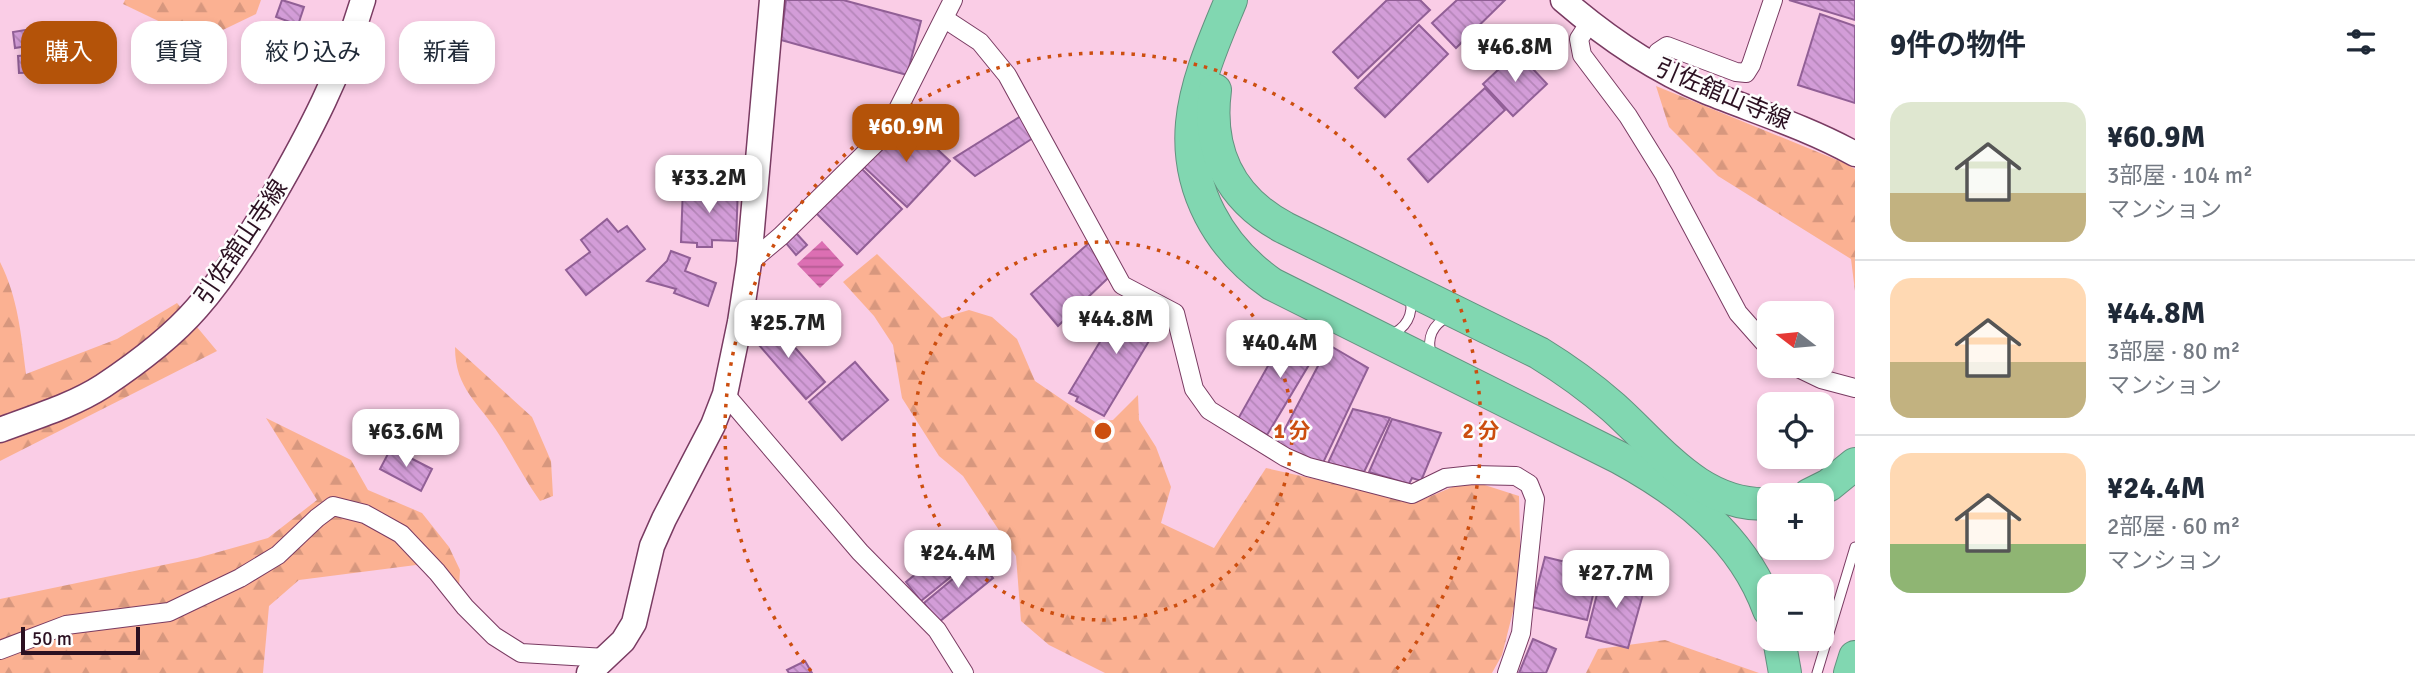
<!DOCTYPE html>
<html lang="ja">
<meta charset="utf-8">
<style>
:root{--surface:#fff;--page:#f6f6f7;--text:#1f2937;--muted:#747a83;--line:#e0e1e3;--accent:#b45309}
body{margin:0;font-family:Signika,"Noto Sans JP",sans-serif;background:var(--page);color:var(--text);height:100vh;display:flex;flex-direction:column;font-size:26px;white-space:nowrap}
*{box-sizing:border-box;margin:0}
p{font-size:23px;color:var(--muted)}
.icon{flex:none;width:38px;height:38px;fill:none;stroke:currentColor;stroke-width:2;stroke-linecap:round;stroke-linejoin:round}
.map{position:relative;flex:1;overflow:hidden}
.side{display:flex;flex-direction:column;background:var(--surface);width:560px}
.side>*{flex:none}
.banner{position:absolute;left:21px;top:21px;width:665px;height:63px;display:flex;gap:14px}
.needle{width:46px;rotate:286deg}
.tools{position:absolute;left:1757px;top:301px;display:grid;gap:14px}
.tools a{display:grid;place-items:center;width:77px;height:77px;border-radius:14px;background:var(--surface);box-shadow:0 4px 10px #0003;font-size:35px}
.scale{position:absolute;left:21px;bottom:18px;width:119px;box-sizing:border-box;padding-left:7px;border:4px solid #2b1021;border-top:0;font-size:19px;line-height:24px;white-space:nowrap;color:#2b1021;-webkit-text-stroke:5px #fdfdfd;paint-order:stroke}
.price{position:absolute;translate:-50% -60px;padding:0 16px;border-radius:14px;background:#fff;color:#222;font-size:23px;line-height:46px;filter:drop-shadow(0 2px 4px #0008)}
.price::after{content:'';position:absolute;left:50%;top:42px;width:21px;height:16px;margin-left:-10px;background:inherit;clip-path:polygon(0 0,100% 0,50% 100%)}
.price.on{background:var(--accent);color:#fff}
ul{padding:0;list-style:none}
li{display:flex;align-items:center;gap:21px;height:175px;padding:0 35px}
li+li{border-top:2px solid var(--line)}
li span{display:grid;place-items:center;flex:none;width:196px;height:140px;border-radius:21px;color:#555}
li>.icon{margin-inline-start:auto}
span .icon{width:84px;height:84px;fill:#fffc;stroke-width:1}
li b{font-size:30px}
h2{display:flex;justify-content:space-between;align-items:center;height:84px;padding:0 35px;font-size:30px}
.chip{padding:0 24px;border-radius:21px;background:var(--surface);box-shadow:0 4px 10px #0003;font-size:24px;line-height:63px}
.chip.on{background:var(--accent);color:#fff}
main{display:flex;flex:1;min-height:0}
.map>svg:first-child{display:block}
</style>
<main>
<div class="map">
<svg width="1855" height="673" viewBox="0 0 1855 673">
<defs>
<pattern id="forest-firs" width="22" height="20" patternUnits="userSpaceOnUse" patternTransform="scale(1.75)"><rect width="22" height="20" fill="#fbb192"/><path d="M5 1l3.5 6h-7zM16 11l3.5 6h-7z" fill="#d7977e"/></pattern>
<pattern id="water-rules" width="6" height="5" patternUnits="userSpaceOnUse" patternTransform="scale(1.75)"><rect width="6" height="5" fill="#dc6fb3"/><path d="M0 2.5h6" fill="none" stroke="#b35a91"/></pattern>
<pattern id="building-back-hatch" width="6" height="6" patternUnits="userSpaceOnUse" patternTransform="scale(1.75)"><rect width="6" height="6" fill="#d39dd8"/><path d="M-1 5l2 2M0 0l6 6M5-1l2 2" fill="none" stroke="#b586b9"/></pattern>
</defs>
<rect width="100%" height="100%" fill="#facde6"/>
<g fill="url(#forest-firs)">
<path d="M 125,0 L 261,0 L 256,14 L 200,41 L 123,4 Z"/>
<path d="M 1656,86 L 1842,162 L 1855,169 L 1855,291 L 1851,259 L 1718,176 L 1669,127 Z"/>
<path d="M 877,254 L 942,318 L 969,310 L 992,317 L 1017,339 L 1035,381 L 1095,422 L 1113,420 L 1138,395 L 1139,420 L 1156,447 L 1171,487 L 1161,523 L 1214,548 L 1266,468 L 1417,502 L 1469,480 L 1519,496 L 1521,580 L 1502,655 L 1492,673 L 1105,673 L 1049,645 L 1021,621 L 1016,556 L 963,476 L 939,456 L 902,398 L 893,345 L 874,316 L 843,282 Z"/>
<path d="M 0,262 C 18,298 21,334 26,374 L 117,339 L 177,303 L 217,351 L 0,461 Z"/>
<path d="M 455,347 L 532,417 L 551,461 L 553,496 L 540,501 C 525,480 514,458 500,436 C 480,403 455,390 455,347 Z"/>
<path d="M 266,418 L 351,460 L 368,490 L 422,513 L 449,547 L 460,570 L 459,586 L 416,565 L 299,580 L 269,606 L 263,673 L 0,673 L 0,599 L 197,558 L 268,538 L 317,500 Z"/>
<path d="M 1665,640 L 1759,673 L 1586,673 L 1598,649 Z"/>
</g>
<path fill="url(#water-rules)" d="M 822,241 L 844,265 L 820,288 L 797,264 Z"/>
<g fill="url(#building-back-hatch)" stroke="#915f96" stroke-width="2">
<path d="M 282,0 L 304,7 L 298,25 L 276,17 Z"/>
<path d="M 786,0 L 843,0 L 921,21 L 907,75 L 781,40 Z"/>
<path d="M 1387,0 L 1420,0 L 1430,10 L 1358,78 L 1333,52 Z"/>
<path d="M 1457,0 L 1505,0 L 1456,48 L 1432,23 Z"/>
<path d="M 1789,0 L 1855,0 L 1855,20 Z"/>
<path d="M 1820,14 L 1855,26 L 1855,103 L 1798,85 Z"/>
<path d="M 1419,25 L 1448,54 L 1385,117 L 1355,88 Z"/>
<path d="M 44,27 L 46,43 L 15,48 L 13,32 Z"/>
<path d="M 1517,52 L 1547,84 L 1513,116 L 1483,84 Z"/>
<path d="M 42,54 L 43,72 L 19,73 L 18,56 Z"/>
<path d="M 1485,88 L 1505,110 L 1428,182 L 1408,159 Z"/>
<path d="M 1021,116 L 1033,138 L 975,176 L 954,158 Z"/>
<path d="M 906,120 L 950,161 L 907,207 L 863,166 Z"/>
<path d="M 861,168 L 902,209 L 857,254 L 816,213 Z"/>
<path d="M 683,186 L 738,187 L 736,241 L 712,240 L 712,247 L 697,247 L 697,243 L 681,242 Z"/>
<path d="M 607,219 L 618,232 L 627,226 L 645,249 L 586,295 L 566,270 L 590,252 L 581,240 Z"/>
<path d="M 796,233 L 807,245 L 796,255 L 785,242 Z"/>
<path d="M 1089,243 L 1108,278 L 1058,326 L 1031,294 Z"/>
<path d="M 671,251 L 690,258 L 685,271 L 716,283 L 708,306 L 674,293 L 676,289 L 647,281 L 667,261 Z"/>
<path d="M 1127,297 L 1164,316 L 1104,416 L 1076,401 L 1078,397 L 1069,393 Z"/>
<path d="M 771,320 L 825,382 L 806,399 L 752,337 Z"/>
<path d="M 1291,325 L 1322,343 L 1267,435 L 1238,419 Z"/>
<path d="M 1329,345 L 1368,368 L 1322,465 L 1277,444 Z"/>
<path d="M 855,362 L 888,400 L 842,440 L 809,402 Z"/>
<path d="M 1353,409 L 1390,418 L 1364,472 L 1328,463 Z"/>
<path d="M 1392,419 L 1441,433 L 1421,481 L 1412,478 L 1409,484 L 1369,472 Z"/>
<path d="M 391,448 L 432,469 L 421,491 L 380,469 Z"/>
<path d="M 960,538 L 975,557 L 921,601 L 906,582 Z"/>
<path d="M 1545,557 L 1599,570 L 1587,620 L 1532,607 Z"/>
<path d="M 977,559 L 993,578 L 939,622 L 924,603 Z"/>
<path d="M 1603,571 L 1646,583 L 1628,648 L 1586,637 Z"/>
<path d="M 1533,639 L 1556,649 L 1546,673 L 1519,673 Z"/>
<path d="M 805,661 L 812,673 L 789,673 L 787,670 Z"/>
</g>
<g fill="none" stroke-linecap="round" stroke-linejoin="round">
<defs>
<g id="lane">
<path d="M 1389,335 C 1406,329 1414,315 1410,297"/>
<path d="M 1431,354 C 1427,338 1432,325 1448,317"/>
<path d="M 1817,673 L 1855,547"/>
</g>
<g id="street">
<path d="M 945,19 L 980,42 L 1007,75 L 1122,285 L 1175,313 L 1194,389 L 1209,410 L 1285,457 L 1308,467 L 1412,494 L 1445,478 L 1473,475 L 1516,476 L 1529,484 L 1535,499 L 1521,633 L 1507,673"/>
<path d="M 1590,22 L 1579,39 L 1582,55 L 1628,116 L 1664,174 L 1738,313 L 1769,348"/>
<path d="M 1652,64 L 1658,52 L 1667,46 L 1736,72 L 1746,73 L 1751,65 L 1773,0"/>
<path d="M 749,263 L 781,236 L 886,133 L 953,0"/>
<path d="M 1794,366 L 1821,379 L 1855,388"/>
<path d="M 725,394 L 860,552 L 937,630 L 964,673"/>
<path d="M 0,650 L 66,625 L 169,612 L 240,578 L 278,555 L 317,518 L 333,506 L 365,514 L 401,534 L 437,572 L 465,607 L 494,636 L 521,653 L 606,658"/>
</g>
<g id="secondary">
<path d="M 1563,0 C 1607,38 1654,70 1707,92 C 1757,112 1808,128 1855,154"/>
<path d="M 0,430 C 34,417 72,406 103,386 C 136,364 171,338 197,308 C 226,275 250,236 272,198 C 309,134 342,71 363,0"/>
<path d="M 589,673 L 623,641 L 634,623 L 652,546 L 664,519 L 713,425 L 725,394 L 740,322 L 749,263 L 772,0"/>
</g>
<g id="highway">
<path d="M 1231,0 C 1215,39 1196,81 1192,123 C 1186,189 1219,247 1272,284 L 1620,458 C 1684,493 1743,538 1769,610"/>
<path d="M 1215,90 C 1207,152 1230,199 1285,228 L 1539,353 C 1565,369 1590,387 1613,407 C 1660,449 1700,507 1769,504"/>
<path d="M 1809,495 L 1829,485 L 1855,464"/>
<path d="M 1779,639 L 1785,673"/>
<path d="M 1850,673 L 1855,657"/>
</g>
</defs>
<use href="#lane" stroke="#793b62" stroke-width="11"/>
<use href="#street" stroke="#793b62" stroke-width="20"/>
<use href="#secondary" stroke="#793b62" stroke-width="27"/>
<use href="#highway" stroke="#63917f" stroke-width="34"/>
<use href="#lane" stroke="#fff" stroke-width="9"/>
<use href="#street" stroke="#fff" stroke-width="18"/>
<use href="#secondary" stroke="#fff" stroke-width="24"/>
<use href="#highway" stroke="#81d7b1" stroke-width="32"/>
</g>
<g fill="none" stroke="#cc4e0f" stroke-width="3.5" stroke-dasharray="3.5 7">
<circle cx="1103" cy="431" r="189"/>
<path d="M811 671A378 378 0 1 1 1395 671"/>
</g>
<g text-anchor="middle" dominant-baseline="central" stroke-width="5" stroke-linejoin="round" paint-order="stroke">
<g font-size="24" fill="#2b1021" stroke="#fdfdfd">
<text transform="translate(1723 94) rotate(23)">引佐舘山寺線</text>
<text transform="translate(241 242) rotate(-56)">引佐舘山寺線</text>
</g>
</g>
<circle cx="1103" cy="431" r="10" fill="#cc4e0f" stroke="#fdfdfd" stroke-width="3.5"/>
<g font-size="21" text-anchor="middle" font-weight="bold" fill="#cc4e0f" stroke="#fdfdfd" stroke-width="5" stroke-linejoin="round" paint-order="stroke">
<text x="1292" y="438">1 分</text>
<text x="1481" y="438">2 分</text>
</g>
</svg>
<div class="tools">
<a><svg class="needle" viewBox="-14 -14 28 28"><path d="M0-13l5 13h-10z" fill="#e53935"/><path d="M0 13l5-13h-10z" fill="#747a83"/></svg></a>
<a><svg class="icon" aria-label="locate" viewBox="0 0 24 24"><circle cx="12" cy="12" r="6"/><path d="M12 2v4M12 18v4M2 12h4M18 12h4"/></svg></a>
<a>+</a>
<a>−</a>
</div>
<div class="scale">50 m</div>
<b class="price" style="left:1515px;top:84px">¥46.8M</b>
<b class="price on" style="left:906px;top:164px">¥60.9M</b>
<b class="price" style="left:709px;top:215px">¥33.2M</b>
<b class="price" style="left:1116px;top:356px">¥44.8M</b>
<b class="price" style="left:788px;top:360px">¥25.7M</b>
<b class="price" style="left:1280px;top:380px">¥40.4M</b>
<b class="price" style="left:406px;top:469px">¥63.6M</b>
<b class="price" style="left:958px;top:590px">¥24.4M</b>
<b class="price" style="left:1616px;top:610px">¥27.7M</b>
<div class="banner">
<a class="chip on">購入</a>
<a class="chip">賃貸</a>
<a class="chip">絞り込み</a>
<a class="chip">新着</a>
</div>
</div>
<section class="side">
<h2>9件の物件<svg class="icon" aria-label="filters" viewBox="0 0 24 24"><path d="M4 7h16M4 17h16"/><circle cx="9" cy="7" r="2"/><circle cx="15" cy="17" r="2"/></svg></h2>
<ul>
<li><span style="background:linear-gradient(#dfe7d0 65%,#c2b280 0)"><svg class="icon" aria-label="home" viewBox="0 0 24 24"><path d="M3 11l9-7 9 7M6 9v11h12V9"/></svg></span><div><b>¥60.9M</b><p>3部屋 · 104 m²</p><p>マンション</p></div></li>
<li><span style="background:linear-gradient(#ffd9b3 60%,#c2b280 0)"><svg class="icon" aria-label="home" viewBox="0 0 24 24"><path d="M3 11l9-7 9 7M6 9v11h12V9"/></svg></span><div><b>¥44.8M</b><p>3部屋 · 80 m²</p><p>マンション</p></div></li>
<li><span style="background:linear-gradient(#ffd9b3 65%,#8fb573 0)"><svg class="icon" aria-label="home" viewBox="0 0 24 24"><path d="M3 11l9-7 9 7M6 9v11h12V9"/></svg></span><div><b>¥24.4M</b><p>2部屋 · 60 m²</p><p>マンション</p></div></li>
</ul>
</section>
</main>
